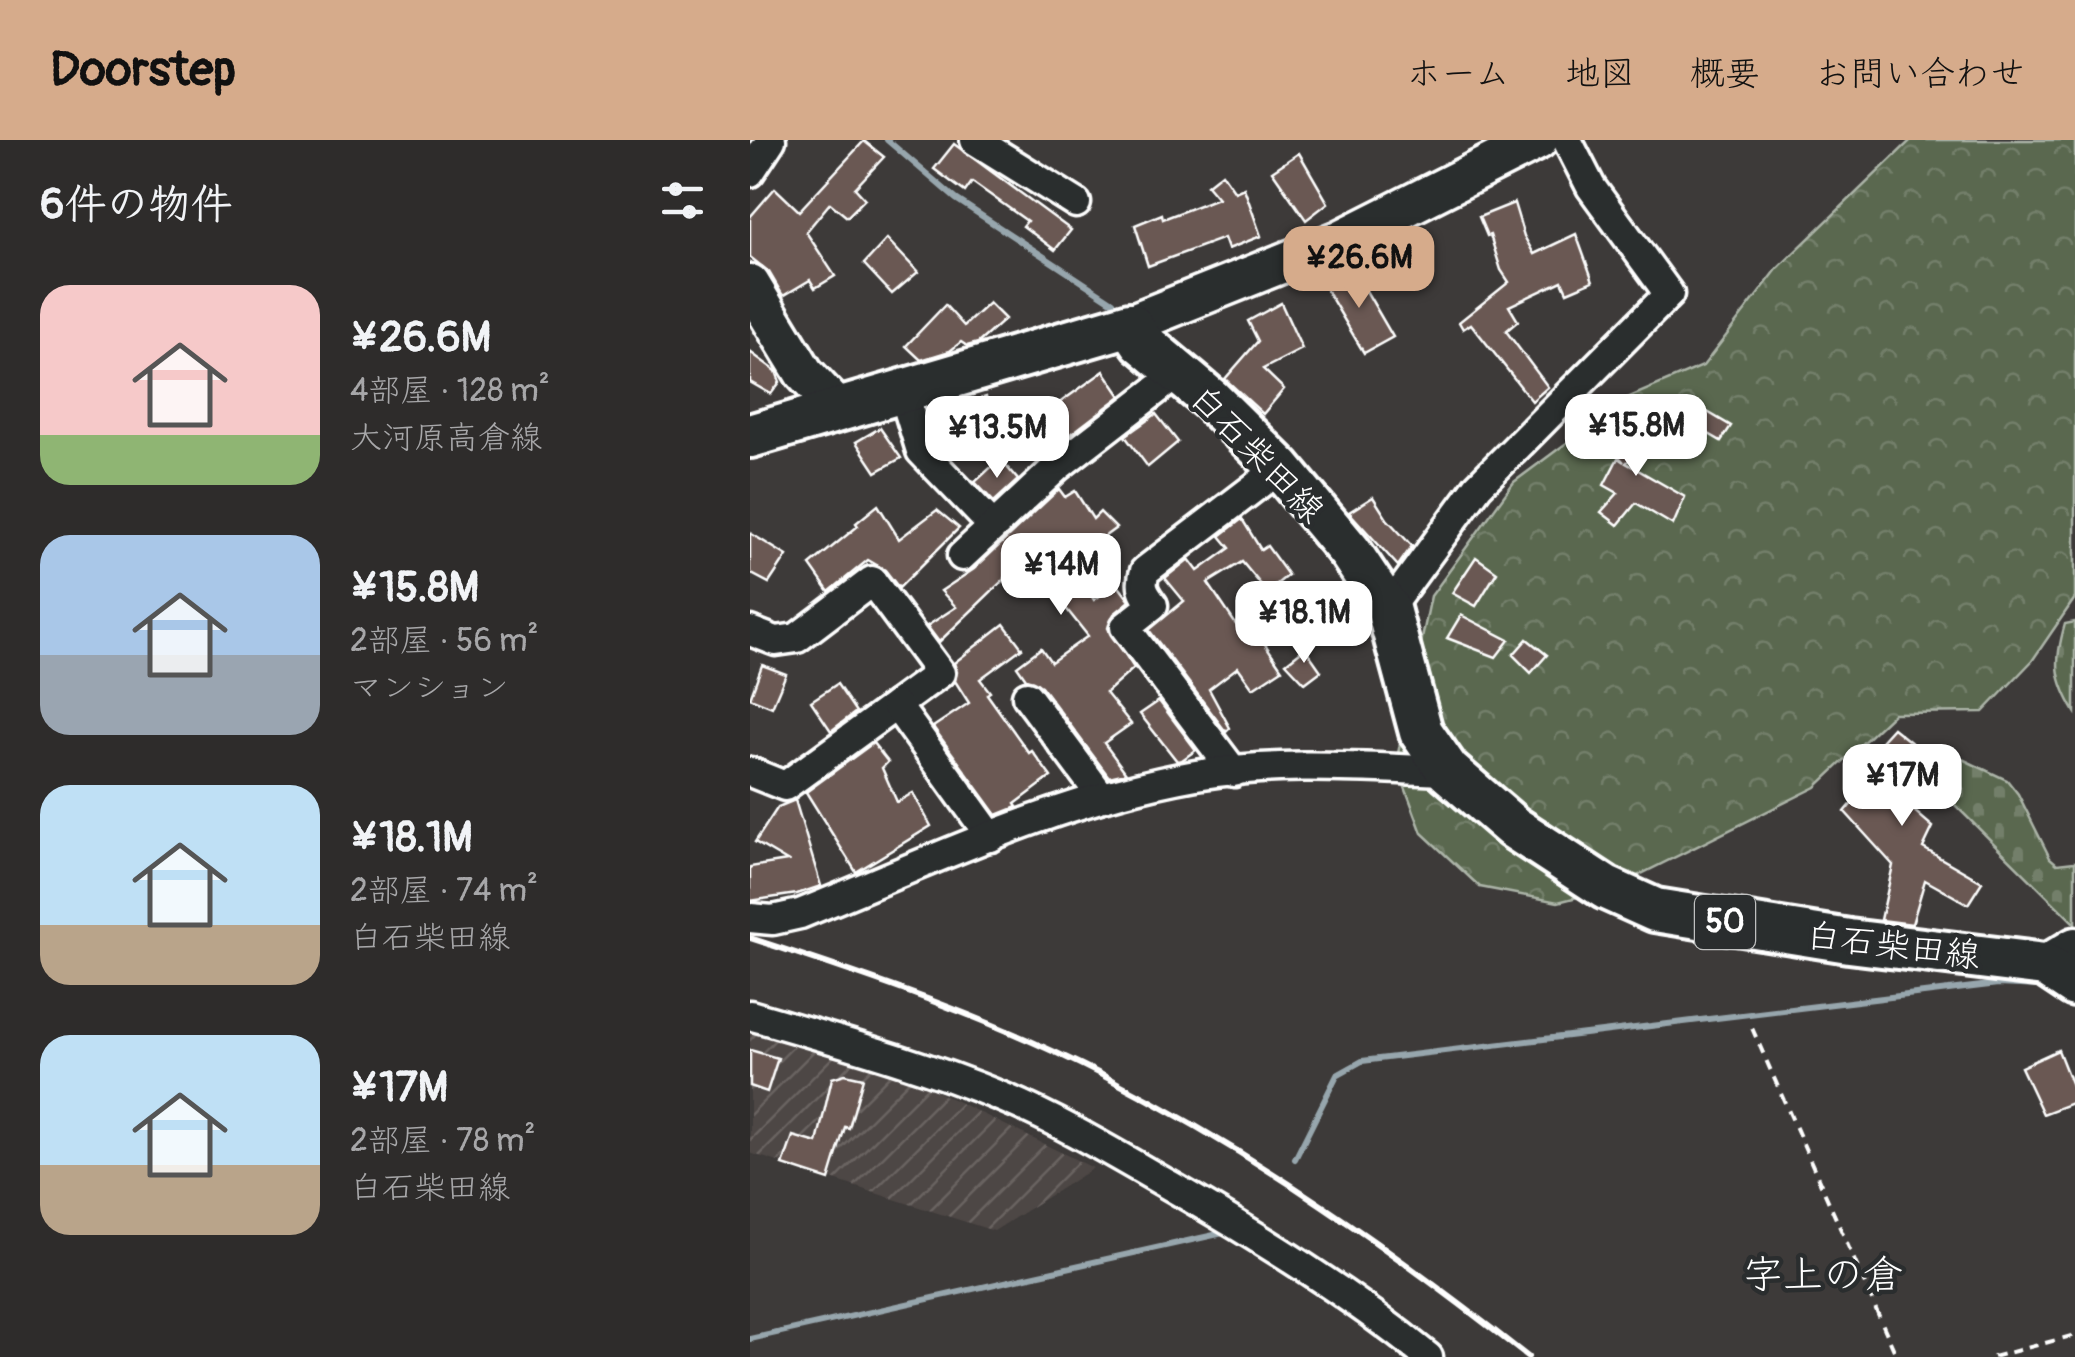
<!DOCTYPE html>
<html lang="ja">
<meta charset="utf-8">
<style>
:root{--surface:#2e2c2b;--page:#3a3837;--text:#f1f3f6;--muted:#a7a7a9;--accent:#d6ab8b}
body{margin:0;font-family:Pangolin,"Klee One",sans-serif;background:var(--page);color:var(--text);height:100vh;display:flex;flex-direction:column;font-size:38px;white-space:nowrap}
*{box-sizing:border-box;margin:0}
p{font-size:32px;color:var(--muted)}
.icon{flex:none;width:55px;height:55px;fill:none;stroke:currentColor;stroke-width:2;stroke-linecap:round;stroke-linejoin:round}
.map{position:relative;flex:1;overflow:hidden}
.details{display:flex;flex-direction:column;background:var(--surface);width:750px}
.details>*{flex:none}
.price{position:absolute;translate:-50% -85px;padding:0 22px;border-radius:20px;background:#fff;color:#222;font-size:32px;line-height:65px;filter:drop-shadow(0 2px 5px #0008)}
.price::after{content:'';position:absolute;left:50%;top:60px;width:30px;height:22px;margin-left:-15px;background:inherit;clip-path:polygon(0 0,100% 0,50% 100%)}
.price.selected{background:var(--accent);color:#111}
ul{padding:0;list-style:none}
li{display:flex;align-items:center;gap:30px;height:250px;padding:0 40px}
li span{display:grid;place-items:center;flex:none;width:280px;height:200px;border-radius:30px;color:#555}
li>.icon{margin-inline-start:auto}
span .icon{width:120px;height:120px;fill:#fffc;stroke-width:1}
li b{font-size:42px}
h2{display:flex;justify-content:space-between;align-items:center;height:120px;padding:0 40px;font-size:42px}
header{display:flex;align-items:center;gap:60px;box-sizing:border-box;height:140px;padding:0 50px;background:var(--accent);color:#111}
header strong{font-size:48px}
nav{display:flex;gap:55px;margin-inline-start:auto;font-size:35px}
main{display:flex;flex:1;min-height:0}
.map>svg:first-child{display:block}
</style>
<header>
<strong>Doorstep</strong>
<nav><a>ホーム</a><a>地図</a><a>概要</a><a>お問い合わせ</a></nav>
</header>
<main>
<section class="details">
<h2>6件の物件<svg class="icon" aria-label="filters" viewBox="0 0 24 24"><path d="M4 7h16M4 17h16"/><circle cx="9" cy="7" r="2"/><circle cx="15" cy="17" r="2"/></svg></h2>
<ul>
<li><span style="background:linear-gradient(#f6c9c9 75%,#8fb573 0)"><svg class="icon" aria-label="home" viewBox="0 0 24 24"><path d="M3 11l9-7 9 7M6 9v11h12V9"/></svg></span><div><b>¥26.6M</b><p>4部屋 · 128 m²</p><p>大河原高倉線</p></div></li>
<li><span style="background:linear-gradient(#a9c7e8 60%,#9aa5b1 0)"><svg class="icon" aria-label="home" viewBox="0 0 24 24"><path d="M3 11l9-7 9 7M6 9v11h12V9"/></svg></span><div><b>¥15.8M</b><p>2部屋 · 56 m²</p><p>マンション</p></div></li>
<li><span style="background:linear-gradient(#bfe0f5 70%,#b9a48a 0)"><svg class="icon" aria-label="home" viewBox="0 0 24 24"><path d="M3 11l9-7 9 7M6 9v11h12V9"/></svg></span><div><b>¥18.1M</b><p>2部屋 · 74 m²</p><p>白石柴田線</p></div></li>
<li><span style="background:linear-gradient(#bfe0f5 65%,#b9a48a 0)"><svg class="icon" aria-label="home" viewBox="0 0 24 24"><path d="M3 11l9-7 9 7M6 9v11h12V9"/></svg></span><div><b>¥17M</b><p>2部屋 · 78 m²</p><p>白石柴田線</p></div></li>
</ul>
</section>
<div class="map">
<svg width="1325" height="1217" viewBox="0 0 1325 1217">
<defs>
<pattern id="industrial-furrows" width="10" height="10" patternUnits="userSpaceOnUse" patternTransform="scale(2.5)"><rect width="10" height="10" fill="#4e4745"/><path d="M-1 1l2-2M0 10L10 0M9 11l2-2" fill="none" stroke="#696361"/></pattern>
<pattern id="forest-crowns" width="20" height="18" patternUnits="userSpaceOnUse" patternTransform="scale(2.5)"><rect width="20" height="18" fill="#5a6850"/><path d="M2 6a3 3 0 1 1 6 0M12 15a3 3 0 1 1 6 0" fill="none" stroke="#737f6a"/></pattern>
<pattern id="cemetery-stones" width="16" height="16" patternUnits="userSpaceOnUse" patternTransform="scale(2.5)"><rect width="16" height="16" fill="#5a6850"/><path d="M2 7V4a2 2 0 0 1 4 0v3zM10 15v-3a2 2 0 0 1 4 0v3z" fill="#737f6a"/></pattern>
</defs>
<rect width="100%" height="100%" fill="#3d3a39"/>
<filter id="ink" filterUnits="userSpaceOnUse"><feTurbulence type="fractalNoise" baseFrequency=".01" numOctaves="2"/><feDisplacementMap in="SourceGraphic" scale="20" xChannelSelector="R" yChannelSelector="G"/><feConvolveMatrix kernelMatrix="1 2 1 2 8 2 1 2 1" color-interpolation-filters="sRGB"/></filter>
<g filter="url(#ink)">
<path fill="url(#industrial-furrows)" d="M 0,886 L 155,936 L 343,1028 L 244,1091 L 0,1013 Z"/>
<path fill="url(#forest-crowns)" stroke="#acb4a8" stroke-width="2.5" d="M 1161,0 L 1325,0 L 1325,458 L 1282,521 L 1233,572 L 1144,573 L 1066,647 L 863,748 L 808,762 L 730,747 L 672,693 L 646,623 L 681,456 L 764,342 L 877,258 L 953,226 L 1028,128 Z"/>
<g fill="url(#cemetery-stones)" stroke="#acb4a8" stroke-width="2.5">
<path d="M 1325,482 L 1325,572 C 1305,539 1304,522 1315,484 Z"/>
<path d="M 1210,618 L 1257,640 L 1268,654 L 1300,718 L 1307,724 L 1325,722 L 1325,784 L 1201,661 Z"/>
</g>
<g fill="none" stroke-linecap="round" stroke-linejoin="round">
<g stroke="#97a6ad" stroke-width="6">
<path d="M 137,0 L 206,59 L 363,162"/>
<path d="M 545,1019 L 587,935 L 612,921 L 1248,844 L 1291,846"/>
<path d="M 0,1199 L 473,1093 L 480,1088"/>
</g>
</g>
<g fill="#6a5953" stroke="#fff" stroke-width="2.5">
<path d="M 114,1 L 134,17 L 105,48 L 115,59 L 97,77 L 80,63 L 56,92 L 85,136 L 65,148 L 60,140 L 33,156 L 19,132 L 0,117 L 0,77 L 25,48 L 49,71 Z"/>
<path d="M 204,4 L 321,90 L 305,110 L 273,86 L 277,81 L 222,42 L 215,52 L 184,29 Z"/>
<path d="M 549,13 L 578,63 L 556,80 L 522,31 Z"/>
<path d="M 472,33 L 485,52 L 494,48 L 511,96 L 478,109 L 474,98 L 398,126 L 385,85 L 412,74 L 413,79 L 468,58 L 457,45 Z"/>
<path d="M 764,63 L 774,96 L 784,114 L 826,94 L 843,141 L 817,152 L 812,141 L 759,166 L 768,181 L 756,191 L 798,247 L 782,261 L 721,184 L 713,189 L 709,182 L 759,142 L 751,130 L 740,95 L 737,96 L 729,77 Z"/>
<path d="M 137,99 L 168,132 L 142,154 L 114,124 Z"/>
<path d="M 604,130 L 643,197 L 614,213 L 574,146 Z"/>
<path d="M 239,163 L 255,179 L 228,203 L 217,206 L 211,202 L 200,211 L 171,220 L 156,206 L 195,165 L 214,186 Z"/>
<path d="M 531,163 L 552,209 L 513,229 L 534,249 L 513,274 L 475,239 L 508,201 L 498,181 Z"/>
<path d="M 0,212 L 26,231 L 30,242 L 21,254 L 0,242 Z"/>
<path d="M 354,231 L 371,256 L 316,298 L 294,274 Z"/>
<path d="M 236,257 L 248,310 L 218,316 L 206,266 Z"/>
<path d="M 954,270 L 981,286 L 971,301 L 945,286 Z"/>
<path d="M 867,273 L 897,302 L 876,323 L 935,357 L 923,385 L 886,363 L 868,385 L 851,372 L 868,353 L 854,345 L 868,318 L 874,322 L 860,307 L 866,301 L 852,289 Z"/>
<path d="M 406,274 L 428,302 L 398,327 L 375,296 Z"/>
<path d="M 130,288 L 151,318 L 126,332 L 106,302 Z"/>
<path d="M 250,319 L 268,340 L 244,362 L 225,342 Z"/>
<path d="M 309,349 L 315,357 L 325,351 L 343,379 L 350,372 L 366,388 L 320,422 L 344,460 L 367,444 L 380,461 L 364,474 L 358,488 L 384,528 L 356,553 L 381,584 L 354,603 L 376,633 L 359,637 L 291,546 L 276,539 L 267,526 L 291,508 L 301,522 L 338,496 L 276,418 L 189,502 L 177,486 L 206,467 L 191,451 L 224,429 Z"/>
<path d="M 623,357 L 637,379 L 662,406 L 648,426 L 599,372 Z"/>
<path d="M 128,365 L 149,399 L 187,370 L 209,388 L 149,448 L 135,430 L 118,420 L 79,452 L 60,425 L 108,386 L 106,383 Z"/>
<path d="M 492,379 L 511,410 L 517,406 L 538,435 L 517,452 L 492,422 L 458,443 L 493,495 L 504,488 L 532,529 L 503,548 L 488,527 L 459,549 L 480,588 L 476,592 L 399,490 L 434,461 L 415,438 L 439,419 L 448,431 L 480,408 L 470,396 Z"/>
<path d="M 0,393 L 37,416 L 19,443 L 0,433 Z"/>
<path d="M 726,417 L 747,432 L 726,466 L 702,453 Z"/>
<path d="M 711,475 L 759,500 L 746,517 L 697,498 Z"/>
<path d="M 254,484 L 272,508 L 230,539 L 240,552 L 237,554 L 279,613 L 282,611 L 301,637 L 265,664 L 267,667 L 247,675 L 183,587 L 219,563 L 205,541 L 207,532 L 204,523 Z"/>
<path d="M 777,499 L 797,515 L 781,533 L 763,515 Z"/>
<path d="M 555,508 L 571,531 L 555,543 L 536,523 Z"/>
<path d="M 12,525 L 36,534 L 22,567 L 0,558 Z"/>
<path d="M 87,544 L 106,572 L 81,591 L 61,561 Z"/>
<path d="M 409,561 L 446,610 L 432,620 L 427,621 L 390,574 Z"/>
<path d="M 1143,588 L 1183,620 L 1148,657 L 1183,687 L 1173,708 L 1232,742 L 1218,764 L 1175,740 L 1162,784 L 1131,780 L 1143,725 L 1095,672 L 1112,651 L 1103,632 Z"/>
<path d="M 123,603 L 138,622 L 132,628 L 147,662 L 163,653 L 181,686 L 106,732 L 56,652 Z"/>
<path d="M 45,660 L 71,746 L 47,754 L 0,761 L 0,727 L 37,721 L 5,702 L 28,667 Z"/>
<path d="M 0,910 L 28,918 L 17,952 L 0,946 Z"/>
<path d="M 1308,910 L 1325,953 L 1325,962 L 1293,974 L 1271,927 Z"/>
<path d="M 95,934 L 113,938 L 99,988 L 95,987 L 79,1040 L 33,1025 L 43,996 L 67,1003 L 82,938 Z"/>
</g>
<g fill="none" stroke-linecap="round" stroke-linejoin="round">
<defs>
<g id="street">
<path d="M 225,0 L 326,63"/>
<path d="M 0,32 L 21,0"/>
<path d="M 152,249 L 171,311 L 243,386"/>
<path d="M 212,416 L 307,327 L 427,234"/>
<path d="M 638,469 L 728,346 L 919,154 L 841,47 L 817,0"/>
<path d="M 0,491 L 26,501 L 47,498 L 122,441 L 190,533 L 35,646 L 0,632"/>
<path d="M 277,556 L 352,657"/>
<path d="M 146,565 L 241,697"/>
<path d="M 484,632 L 375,487 L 403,465 C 393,452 390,446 395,431 L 530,328"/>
<path d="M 0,778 L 23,780 L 50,774 C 179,722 309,659 446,635 C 528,621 616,628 698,631"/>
<path d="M 0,875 C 85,900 170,923 252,957 C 310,981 365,1014 419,1045 C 509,1097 598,1152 678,1217"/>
</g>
<g id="secondary">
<path d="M 0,144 L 54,233 L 87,268"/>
<path d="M 380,184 L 588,101 L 788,0"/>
<path d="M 1295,825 L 1325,807"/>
</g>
<path id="primary" d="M 0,296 L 380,184 L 392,202 L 460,259 L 530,328 L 600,412 L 638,469 L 671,592 L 698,631 L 763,687 L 856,748 L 905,770 L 1099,801 L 1295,825 L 1325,845"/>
</defs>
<use href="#street" stroke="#fff" stroke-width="35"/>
<use href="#secondary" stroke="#fff" stroke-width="45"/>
<use href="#primary" stroke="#fff" stroke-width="50"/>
<g stroke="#fff" stroke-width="4" stroke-dasharray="10 8" stroke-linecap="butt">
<path d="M 1002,888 L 1147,1217"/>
<path d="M 1243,1217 L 1325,1195"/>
</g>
<use href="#street" stroke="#2a2d2e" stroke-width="28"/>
<use href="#secondary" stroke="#2a2d2e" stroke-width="38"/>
<use href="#primary" stroke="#2a2d2e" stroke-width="42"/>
<path stroke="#fff" stroke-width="6" d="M 0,798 C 120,837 241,878 354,936 C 506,1014 644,1111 778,1217"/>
</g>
</g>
<g text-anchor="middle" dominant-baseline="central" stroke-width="9" stroke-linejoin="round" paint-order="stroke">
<rect fill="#2a2d2e" stroke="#bfc0c0" stroke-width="2.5" x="945" y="755" width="60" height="54" rx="8"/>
<g font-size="32" font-weight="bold" fill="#fff">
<text x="975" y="782">50</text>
</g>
<g font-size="35" fill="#fff" stroke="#2a2d2e">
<text transform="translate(507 314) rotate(46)">白石柴田線</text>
<text transform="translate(1143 806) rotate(7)">白石柴田線</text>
</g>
<g font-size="40" fill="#fff" stroke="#2a2d2e">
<text x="1073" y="1135">字上の倉</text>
</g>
</g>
</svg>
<b class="price selected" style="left:609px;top:171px">¥26.6M</b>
<b class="price" style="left:886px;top:339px">¥15.8M</b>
<b class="price" style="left:247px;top:341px">¥13.5M</b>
<b class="price" style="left:311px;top:478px">¥14M</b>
<b class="price" style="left:554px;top:526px">¥18.1M</b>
<b class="price" style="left:1152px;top:689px">¥17M</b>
</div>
</main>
